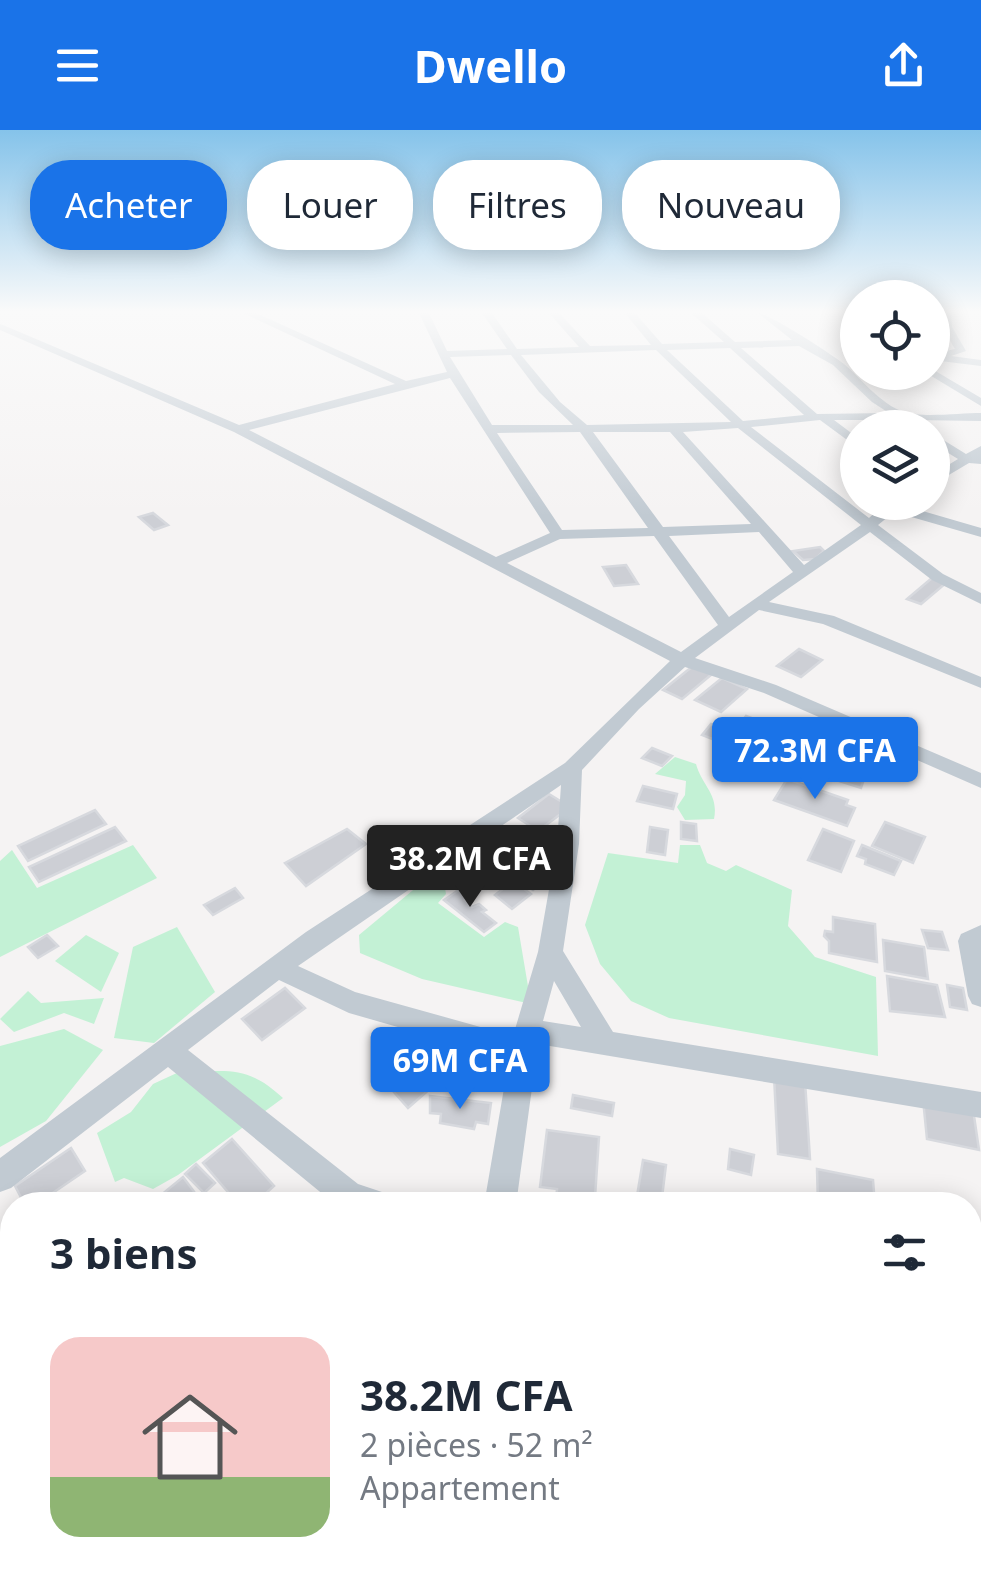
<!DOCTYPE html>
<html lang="fr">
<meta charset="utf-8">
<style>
:root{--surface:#fff;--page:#f2f2f3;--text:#1f2937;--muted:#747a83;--line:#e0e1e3;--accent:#1a73e8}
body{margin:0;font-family:"Noto Sans",sans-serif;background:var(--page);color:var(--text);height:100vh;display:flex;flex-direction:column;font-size:38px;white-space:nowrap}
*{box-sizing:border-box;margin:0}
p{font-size:32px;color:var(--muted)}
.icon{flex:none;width:55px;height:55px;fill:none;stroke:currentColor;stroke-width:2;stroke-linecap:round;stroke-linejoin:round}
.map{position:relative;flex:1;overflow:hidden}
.side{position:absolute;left:0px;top:1062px;width:982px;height:392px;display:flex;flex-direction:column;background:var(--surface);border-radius:40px 40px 0 0;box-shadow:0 5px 25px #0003}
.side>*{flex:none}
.guide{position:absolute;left:30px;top:30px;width:922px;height:90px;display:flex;gap:20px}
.fabs{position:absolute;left:840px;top:150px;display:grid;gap:20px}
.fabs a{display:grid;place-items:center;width:110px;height:110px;border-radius:50%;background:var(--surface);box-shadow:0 5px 25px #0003;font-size:50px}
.price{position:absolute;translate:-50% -85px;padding:0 22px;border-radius:10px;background:var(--accent);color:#fff;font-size:32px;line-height:65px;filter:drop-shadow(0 2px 5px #0008)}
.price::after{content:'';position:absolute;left:50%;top:60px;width:30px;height:22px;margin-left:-15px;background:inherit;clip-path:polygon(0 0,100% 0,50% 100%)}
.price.selected{background:#222;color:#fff}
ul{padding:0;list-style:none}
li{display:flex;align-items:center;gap:30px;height:250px;padding:0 50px}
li+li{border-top:2px solid var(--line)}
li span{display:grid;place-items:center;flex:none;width:280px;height:200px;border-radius:30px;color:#555}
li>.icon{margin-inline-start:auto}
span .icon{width:120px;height:120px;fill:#fffc;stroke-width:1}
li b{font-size:42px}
h2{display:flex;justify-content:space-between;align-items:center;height:120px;padding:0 50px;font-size:42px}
.pill{padding:0 35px;border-radius:40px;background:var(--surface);box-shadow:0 5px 25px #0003;font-size:35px;line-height:90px}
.pill.selected{background:var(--accent);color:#fff}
header{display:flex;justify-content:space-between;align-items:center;height:130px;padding:0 50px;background:var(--accent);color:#fff;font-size:45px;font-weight:700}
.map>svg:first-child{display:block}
</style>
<header><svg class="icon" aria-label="menu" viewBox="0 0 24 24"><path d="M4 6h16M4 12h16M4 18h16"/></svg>Dwello<svg class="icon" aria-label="share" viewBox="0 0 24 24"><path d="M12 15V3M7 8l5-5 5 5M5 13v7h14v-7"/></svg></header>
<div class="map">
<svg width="981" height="1453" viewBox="0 0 981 1453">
<rect width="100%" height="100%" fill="#f5f3f3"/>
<g fill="#c3f1d5">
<path d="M 675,627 L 696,634 C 702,656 719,664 714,689 L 685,690 L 677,677 L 685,665 L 686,651 L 655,644 Z"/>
<path d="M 133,715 L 157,748 L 0,827 L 0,731 L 12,720 L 37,758 Z"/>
<path d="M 680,715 L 700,715 L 707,733 L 726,741 L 736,735 L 792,760 L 788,796 L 815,827 L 876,847 L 878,926 L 669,888 L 631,871 L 600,834 L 585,795 L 608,723 L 678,733 Z"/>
<path d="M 448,731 L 460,742 L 444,752 L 446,764 L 438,773 L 484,807 L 505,792 L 518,797 L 531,874 L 422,849 L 360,823 L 359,805 Z"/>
<path d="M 177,797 L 215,862 L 154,913 L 114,908 L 133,817 Z"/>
<path d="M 86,805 L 119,823 L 101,862 L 55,831 Z"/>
<path d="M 28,861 L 41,873 L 104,868 L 94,894 L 64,883 L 14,902 L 0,889 Z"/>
<path d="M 64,899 L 103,920 L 46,991 L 0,1017 L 0,916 Z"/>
<path d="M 179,942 C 227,942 245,933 283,968 L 178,1045 L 153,1059 L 124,1048 L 115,1052 L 97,1003 L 131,982 L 153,954 Z"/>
<path d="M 970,1282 L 981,1285 L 981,1453 L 955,1453 L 954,1443 L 970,1442 Z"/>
<path d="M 485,1443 L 722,1443 L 721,1453 L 517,1453 Z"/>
</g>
<g fill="#cdcfd5" stroke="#d7d9de" stroke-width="2.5">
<path d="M 153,383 L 168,395 L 154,400 L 139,387 Z"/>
<path d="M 820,417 L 824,421 L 815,429 L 803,430 L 793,421 Z"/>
<path d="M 626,435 L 638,454 L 614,456 L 603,437 Z"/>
<path d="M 932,448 L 946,453 L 921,474 L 907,469 Z"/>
<path d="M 799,519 L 822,530 L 801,547 L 777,536 Z"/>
<path d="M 693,536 L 712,544 L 682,569 L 663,560 Z"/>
<path d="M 722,548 L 747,559 L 721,582 L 695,570 Z"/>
<path d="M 746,586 L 779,598 L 769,612 L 736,599 Z"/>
<path d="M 711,594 L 764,615 L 756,626 L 702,605 Z"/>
<path d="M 824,599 L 843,604 L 828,625 L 837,628 L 834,635 L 839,637 L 835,644 L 806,635 Z"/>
<path d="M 855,607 L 876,613 L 861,658 L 839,651 Z"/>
<path d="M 652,618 L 672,626 L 662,636 L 642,628 Z"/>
<path d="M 766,624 L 777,627 L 768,646 L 733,636 L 738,626 L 761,633 Z"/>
<path d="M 787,649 L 848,670 L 846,675 L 855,678 L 847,696 L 774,670 Z"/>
<path d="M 643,656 L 677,664 L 673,679 L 637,671 Z"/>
<path d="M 549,664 L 570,677 L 538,701 L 518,688 Z"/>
<path d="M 95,680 L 106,694 L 28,731 L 18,716 Z"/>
<path d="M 681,692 L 696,694 L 697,711 L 681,709 Z"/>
<path d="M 885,692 L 925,707 L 913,733 L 872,716 Z"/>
<path d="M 115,697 L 126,711 L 39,752 L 29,737 Z"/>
<path d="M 650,697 L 668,700 L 665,725 L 647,722 Z"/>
<path d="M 347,699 L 366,714 L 306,756 L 285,733 Z"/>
<path d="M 823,699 L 854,711 L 841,742 L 808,730 Z"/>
<path d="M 862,715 L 901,731 L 894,745 L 865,734 L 866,729 L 857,726 Z"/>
<path d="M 537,737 L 550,746 L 533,760 L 520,751 Z"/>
<path d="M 513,751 L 531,764 L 512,779 L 495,765 Z"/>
<path d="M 235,758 L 243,768 L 213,785 L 204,775 Z"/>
<path d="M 460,759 L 471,767 L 465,770 L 472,777 L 479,774 L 486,780 L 482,782 L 496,793 L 484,802 L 444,770 Z"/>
<path d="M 833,787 L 875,794 L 877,832 L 829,823 L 829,811 L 824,806 L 825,801 L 833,802 Z"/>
<path d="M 922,800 L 942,802 L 948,820 L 928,818 Z"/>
<path d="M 47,805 L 58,816 L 38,828 L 28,817 Z"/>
<path d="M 883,810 L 924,817 L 928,849 L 885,841 Z"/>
<path d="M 887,846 L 937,855 L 945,887 L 890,881 Z"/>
<path d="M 947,855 L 963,858 L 967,880 L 950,877 Z"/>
<path d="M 285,858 L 305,878 L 262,910 L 242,889 Z"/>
<path d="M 416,943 L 431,958 L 408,978 L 394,962 Z"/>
<path d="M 774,946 L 805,951 L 810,1029 L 778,1024 Z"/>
<path d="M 573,965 L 614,973 L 612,986 L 571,978 Z"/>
<path d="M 430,966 L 491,973 L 488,994 L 476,992 L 474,999 L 440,993 L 441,984 L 430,983 Z"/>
<path d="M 923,969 L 973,979 L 979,1020 L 927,1009 Z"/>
<path d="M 547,1000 L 599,1007 L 595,1067 L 581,1065 L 581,1075 L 566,1075 L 556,1072 L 557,1059 L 540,1057 Z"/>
<path d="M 232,1009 L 274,1056 L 253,1075 L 239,1075 L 203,1033 Z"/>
<path d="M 71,1018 L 85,1041 L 35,1075 L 25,1075 L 15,1056 Z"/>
<path d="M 730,1019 L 754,1025 L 751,1045 L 728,1039 Z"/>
<path d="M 643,1030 L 666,1035 L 661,1075 L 636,1072 Z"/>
<path d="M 196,1034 L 215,1053 L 204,1063 L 185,1044 Z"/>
<path d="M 817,1039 L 873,1050 L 875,1075 L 818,1075 Z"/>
<path d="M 183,1047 L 195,1063 L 180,1075 L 149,1075 Z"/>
<path d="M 12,1196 L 12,1227 L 0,1238 L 0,1207 Z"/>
<path d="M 12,1434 L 12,1442 L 30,1442 L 35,1453 L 0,1453 L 0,1446 Z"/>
<rect x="813" y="1442" width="23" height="11"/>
</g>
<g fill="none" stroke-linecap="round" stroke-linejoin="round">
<g fill="#c1cad2" fill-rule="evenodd">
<path d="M 243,183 L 256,183 L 406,251 L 447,242 L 419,183 L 429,183 L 447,221 L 507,219 L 482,183 L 492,183 L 517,219 L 579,217 L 549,183 L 559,183 L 590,216 L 651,215 L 625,183 L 635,183 L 662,214 L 724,212 L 691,183 L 702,183 L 735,212 L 792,210 L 758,183 C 768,183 833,225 844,234 C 862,249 880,274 904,282 C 921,288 961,283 981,283 L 981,291 L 914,290 L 908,294 L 900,290 L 834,290 L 858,308 L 858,318 L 820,290 L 751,297 L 869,388 L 885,373 L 904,372 L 902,375 L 981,398 L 981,407 L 894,382 L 878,395 L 943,444 L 981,463 L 981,474 L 932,450 L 870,402 L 769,472 L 834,486 L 981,547 L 981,558 L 823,494 L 759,480 L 695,528 L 776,555 L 981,643 L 981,658 L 764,563 L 685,537 L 639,579 L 582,640 L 579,714 L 563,821 L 613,902 L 981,962 L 981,988 L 538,914 L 516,1075 L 484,1075 L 509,929 L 349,883 L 279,850 L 188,920 L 358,1054 L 388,1064 L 393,1075 L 336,1075 L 168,937 L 11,1058 L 0,1062 L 0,1028 L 306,802 L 565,633 L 670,531 L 234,302 L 0,200 L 0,194 L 3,195 L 239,295 L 395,254 ZM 799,216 L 833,235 L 872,272 L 889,283 L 817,284 L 741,218 ZM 730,218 L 804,285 L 743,291 L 667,220 ZM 656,220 L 731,292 L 587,295 L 560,272 L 521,225 ZM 511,225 L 539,262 L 573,295 L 492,295 L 450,227 ZM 450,248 L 550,403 L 496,427 L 249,300 ZM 738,298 L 861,395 L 804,435 L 683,302 ZM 580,302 L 648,398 L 562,400 L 497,303 ZM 593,302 L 670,302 L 751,394 L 663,397 ZM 759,402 L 793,442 L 729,487 L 669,406 ZM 654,406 L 718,495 L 681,522 L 507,433 L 560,409 ZM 561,655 L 557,714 L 538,822 L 513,906 L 355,862 L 298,836 ZM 554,851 L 581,897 L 543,891 Z"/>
<path d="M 941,183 L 951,183 L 952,197 L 966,221 L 951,226 L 981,230 L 981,236 L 932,230 L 932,224 L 955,219 L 942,197 Z"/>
<path d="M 932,239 L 981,268 L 981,276 L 928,244 Z"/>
<path d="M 932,303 L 966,324 L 981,316 L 981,334 L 969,333 L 932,355 L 932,345 L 958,329 L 932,313 Z"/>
<path d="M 981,795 L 981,877 L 972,874 L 968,866 L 958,811 L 961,804 Z"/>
<path d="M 970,1216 L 981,1218 L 981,1254 L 970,1250 Z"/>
<path d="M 12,1361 L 12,1406 L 0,1411 L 0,1366 Z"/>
<path d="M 196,1442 L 268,1442 L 272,1453 L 200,1453 Z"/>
<path d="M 415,1442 L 455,1442 L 454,1453 L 414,1453 Z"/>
</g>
</g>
<linearGradient id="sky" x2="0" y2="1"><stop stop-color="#85c3ea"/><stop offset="0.47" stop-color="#fafafa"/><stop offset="1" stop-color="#fafafa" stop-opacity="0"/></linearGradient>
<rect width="981" height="386" fill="url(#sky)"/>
</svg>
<div class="fabs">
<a><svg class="icon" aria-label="locate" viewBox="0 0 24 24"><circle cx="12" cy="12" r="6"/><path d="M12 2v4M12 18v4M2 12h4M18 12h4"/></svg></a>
<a><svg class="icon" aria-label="layers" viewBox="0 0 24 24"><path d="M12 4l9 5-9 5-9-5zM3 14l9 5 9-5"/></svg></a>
</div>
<b class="price" style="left:815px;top:672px">72.3M CFA</b>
<b class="price selected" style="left:470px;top:780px">38.2M CFA</b>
<b class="price" style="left:460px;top:982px">69M CFA</b>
<div class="guide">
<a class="pill selected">Acheter</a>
<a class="pill">Louer</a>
<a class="pill">Filtres</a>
<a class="pill">Nouveau</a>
</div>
<section class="side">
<h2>3 biens<svg class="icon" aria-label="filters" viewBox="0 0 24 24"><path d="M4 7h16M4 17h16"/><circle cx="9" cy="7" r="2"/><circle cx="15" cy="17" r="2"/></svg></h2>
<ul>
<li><span style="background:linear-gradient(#f6c9c9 70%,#8fb573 0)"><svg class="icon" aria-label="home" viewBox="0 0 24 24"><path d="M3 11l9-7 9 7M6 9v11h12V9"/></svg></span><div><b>38.2M CFA</b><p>2 pièces · 52 m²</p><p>Appartement</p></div></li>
</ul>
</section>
</div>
